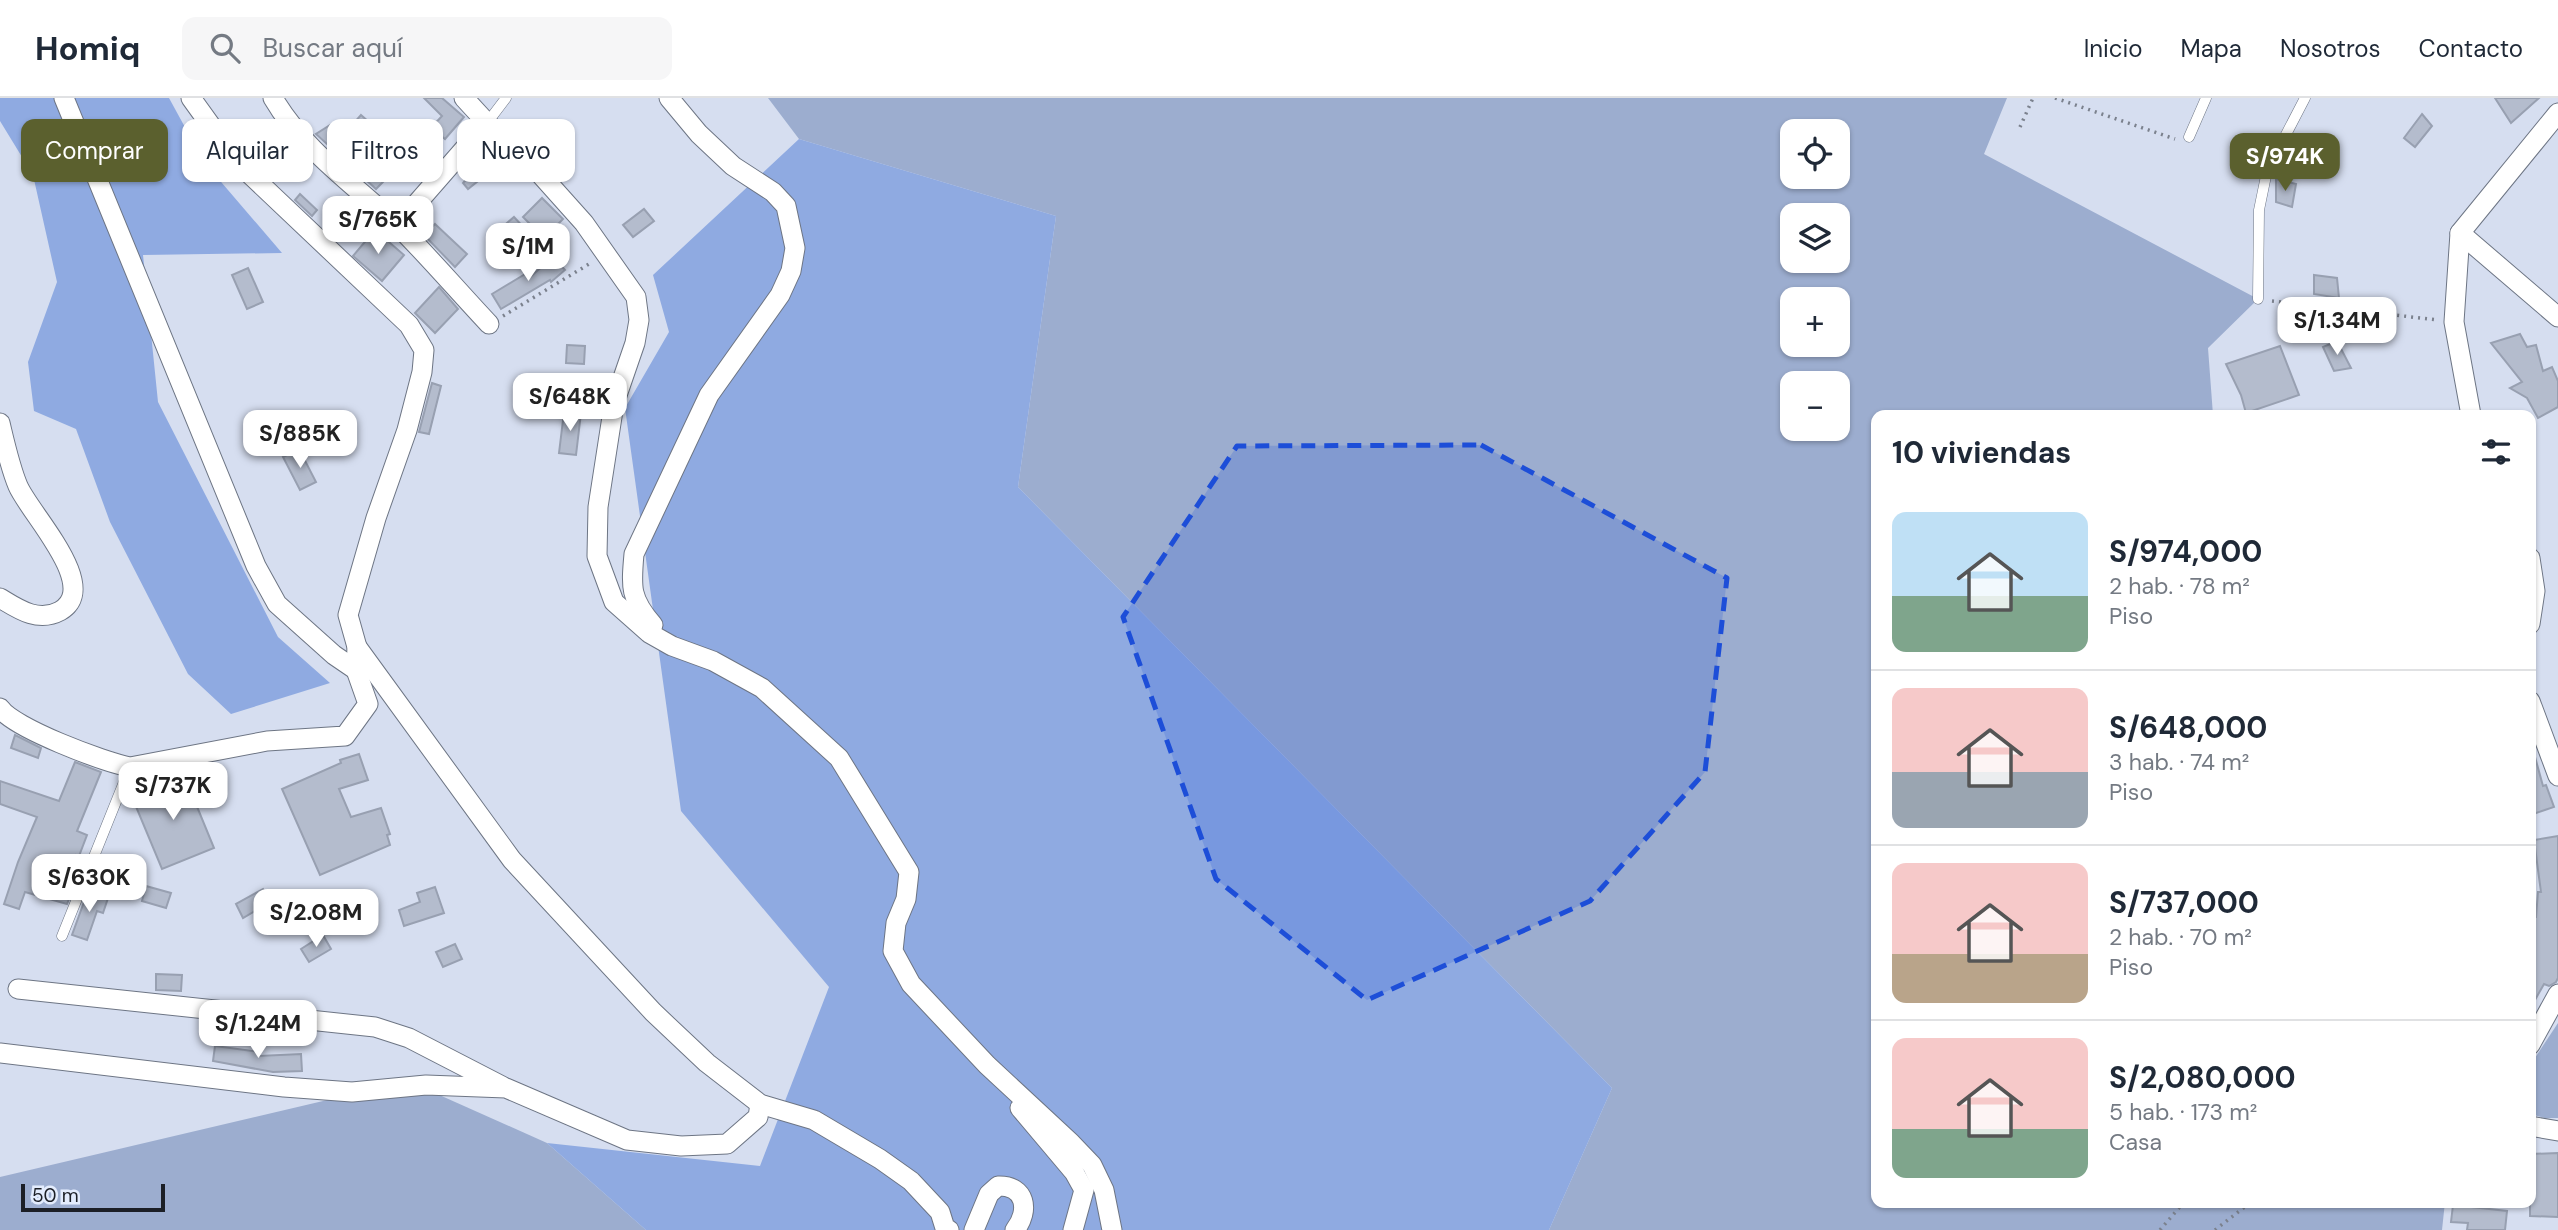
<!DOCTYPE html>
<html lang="es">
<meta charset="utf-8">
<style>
:root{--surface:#fff;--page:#f6f6f7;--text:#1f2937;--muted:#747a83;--line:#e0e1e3;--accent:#5b602e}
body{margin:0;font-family:"DM Sans",sans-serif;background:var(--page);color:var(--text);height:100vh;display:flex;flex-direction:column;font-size:26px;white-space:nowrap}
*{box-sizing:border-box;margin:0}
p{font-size:23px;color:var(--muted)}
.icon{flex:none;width:38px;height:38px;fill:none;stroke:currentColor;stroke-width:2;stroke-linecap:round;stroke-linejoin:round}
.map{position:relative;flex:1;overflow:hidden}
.side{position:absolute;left:1871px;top:312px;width:665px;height:798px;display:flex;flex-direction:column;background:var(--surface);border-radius:14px;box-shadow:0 2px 5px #0004}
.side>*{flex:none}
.banner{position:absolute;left:21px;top:21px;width:665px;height:63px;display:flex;gap:14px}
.tools{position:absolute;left:1780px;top:21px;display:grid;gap:14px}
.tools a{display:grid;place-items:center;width:70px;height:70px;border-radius:14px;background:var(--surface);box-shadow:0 2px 5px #0004;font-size:35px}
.scale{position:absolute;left:21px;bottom:18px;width:144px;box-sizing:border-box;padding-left:7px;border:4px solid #1c1f26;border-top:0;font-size:19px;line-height:24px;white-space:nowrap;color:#1c1f26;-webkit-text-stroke:5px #e3ecfd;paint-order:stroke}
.price{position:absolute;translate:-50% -60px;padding:0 16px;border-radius:14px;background:#fff;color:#222;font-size:23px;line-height:46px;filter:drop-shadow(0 2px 4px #0008)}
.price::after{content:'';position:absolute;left:50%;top:42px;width:21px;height:16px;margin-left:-10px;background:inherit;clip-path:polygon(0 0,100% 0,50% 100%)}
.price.active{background:var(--accent);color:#fff}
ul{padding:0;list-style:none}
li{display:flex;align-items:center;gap:21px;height:175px;padding:0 21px}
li+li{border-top:2px solid var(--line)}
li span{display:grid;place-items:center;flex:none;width:196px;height:140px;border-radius:14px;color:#555}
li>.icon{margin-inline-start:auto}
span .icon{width:84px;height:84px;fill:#fffc;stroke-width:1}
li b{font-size:30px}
h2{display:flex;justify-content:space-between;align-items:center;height:84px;padding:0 21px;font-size:30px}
.tag{padding:0 24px;border-radius:14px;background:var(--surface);box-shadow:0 2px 5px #0004;font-size:24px;line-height:63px}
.tag.active{background:var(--accent);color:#fff}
header{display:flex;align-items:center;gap:42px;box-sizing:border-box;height:98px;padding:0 35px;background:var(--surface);border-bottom:2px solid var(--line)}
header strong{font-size:33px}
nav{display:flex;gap:38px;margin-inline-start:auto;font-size:24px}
.search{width:490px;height:63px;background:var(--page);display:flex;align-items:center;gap:18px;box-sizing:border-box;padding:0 24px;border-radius:14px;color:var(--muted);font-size:26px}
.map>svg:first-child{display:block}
</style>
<header>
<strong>Homiq</strong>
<div class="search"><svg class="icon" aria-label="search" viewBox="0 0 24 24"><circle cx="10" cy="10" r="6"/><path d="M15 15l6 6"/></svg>Buscar aquí</div>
<nav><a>Inicio</a><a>Mapa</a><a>Nosotros</a><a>Contacto</a></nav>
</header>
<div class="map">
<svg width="2558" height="1132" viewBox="0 0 2558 1132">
<rect width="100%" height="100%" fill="#d6def0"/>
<g fill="#9cadcf" fill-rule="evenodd">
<path d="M 768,0 L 2007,0 L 1984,56 L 2258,201 L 2208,250 L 2213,317 L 1876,317 L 1876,1104 L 2445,1104 L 2442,1132 L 1549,1132 L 1612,990 L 1018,389 L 1056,118 L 799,41 ZM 1792,33 L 1838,33 L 1838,79 L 1792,79 ZM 1792,117 L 1838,117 L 1838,163 L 1792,163 ZM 1792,201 L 1838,201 L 1838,247 L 1792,247 ZM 1792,285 L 1838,285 L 1838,331 L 1792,331 Z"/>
<path d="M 2558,925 L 2558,1020 L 2545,1020 L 2531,1016 L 2531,966 Z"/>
<path d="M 408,983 L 547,1045 L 646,1132 L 0,1132 L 0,1079 Z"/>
</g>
<g fill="#8faae1">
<path d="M 0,0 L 169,0 L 204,64 L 282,155 L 143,157 L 158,304 L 278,539 L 330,585 L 231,616 L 188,576 L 110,424 L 76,331 L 34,313 L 28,264 L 57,184 L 33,77 L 0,23 Z"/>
<path d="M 799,41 L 1056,118 L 1018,389 L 1612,990 L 1549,1132 L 646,1132 L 547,1045 L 760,1068 L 829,889 L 681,713 L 625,310 L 669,234 L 653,177 Z"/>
</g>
<g fill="#b4bccd" stroke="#98a0b1" stroke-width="2">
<path d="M 424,0 L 442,0 L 464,19 L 445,41 L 431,30 L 442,18 Z"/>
<path d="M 2495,0 L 2539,0 L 2511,25 Z"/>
<path d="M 2422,16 L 2432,28 L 2415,49 L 2404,40 Z"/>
<path d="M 361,17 L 387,40 L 397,28 L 419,47 L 376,91 L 316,36 L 330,27 L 340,41 Z"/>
<path d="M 245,37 L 257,55 L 251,60 L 237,43 Z"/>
<path d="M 488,43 L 507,60 L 468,91 L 463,85 L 484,61 L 477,55 Z"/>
<path d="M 2276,81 L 2296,86 L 2292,109 L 2276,104 Z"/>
<path d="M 300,96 L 317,112 L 312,118 L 295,102 Z"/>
<path d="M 542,100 L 563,121 L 544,140 L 523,119 Z"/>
<path d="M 644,111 L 654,123 L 633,139 L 623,127 Z"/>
<path d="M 514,119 L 526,132 L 512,144 L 500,131 Z"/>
<path d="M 435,126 L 467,156 L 455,169 L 424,137 Z"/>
<path d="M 375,132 L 404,157 L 382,183 L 353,158 Z"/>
<path d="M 553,159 L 565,172 L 551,184 L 550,182 L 501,211 L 492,196 L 527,175 L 529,180 Z"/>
<path d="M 248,170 L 263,204 L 247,211 L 232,177 Z"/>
<path d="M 2314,177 L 2337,180 L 2339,200 L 2314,196 Z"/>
<path d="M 439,189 L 458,211 L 435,235 L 415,215 Z"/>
<path d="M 2520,236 L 2527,249 L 2536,247 L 2543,273 L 2552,269 L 2558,283 L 2558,309 L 2538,320 L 2527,300 L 2510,290 L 2522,284 L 2491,245 Z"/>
<path d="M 2337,243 L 2351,270 L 2334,273 L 2323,249 Z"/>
<path d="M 567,247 L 585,248 L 584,266 L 566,265 Z"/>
<path d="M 2280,248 L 2299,297 L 2246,315 L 2241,297 L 2226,266 Z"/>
<path d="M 432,285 L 441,288 L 429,336 L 419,334 Z"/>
<path d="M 520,287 L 537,291 L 534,308 L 516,304 Z"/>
<path d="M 564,314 L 581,315 L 576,357 L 559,355 Z"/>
<path d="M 299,351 L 316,384 L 300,392 L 283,359 Z"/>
<path d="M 15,637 L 41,650 L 38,660 L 11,650 Z"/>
<path d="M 359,656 L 368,682 L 339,691 L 351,719 L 381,710 L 390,736 L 387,737 L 390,747 L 320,777 L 282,691 L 341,665 L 340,662 Z"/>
<path d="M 2530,659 L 2535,659 L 2543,688 L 2546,687 L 2554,709 L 2530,717 Z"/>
<path d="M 75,664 L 101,674 L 77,733 L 87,737 L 79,758 L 76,757 L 68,786 L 74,788 L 67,806 L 25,794 L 19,811 L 4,806 L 18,764 L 37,719 L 0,706 L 0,683 L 59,703 Z"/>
<path d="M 184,677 L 214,750 L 162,771 L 132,699 Z"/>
<path d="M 2558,738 L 2558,880 L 2556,884 L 2549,888 L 2544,886 L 2530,911 L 2530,819 L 2536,819 L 2538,794 L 2541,794 L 2534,742 Z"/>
<path d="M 146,788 L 171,795 L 166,810 L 142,803 Z"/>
<path d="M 435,789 L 444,815 L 404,828 L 399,812 L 420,804 L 417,795 Z"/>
<path d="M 263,791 L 270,804 L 243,820 L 236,806 Z"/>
<path d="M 88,793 L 108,800 L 103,815 L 97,813 L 87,842 L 72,837 Z"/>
<path d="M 323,837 L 331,851 L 309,864 L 301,851 Z"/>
<path d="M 455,846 L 462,861 L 443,869 L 436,854 Z"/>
<path d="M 156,876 L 182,877 L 181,893 L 156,892 Z"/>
<path d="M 215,948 L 259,954 L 259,958 L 301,956 L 302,973 L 273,974 L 213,963 Z"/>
<path d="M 2558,1055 L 2558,1119 L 2530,1118 L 2530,1056 Z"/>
<path d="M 2453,1107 L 2507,1113 L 2505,1132 L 2467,1132 L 2468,1125 L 2451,1124 Z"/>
</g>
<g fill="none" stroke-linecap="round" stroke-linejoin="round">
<defs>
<g id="service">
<path d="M 487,25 L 506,0"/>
<path d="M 2189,39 L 2206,0"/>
<path d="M 2258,201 L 2259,112 L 2267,73 L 2305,0"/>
<path d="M 62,838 L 130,669"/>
</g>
<g id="minor">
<path d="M 64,0 L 256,468 L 277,506 L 334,557 L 356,572"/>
<path d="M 273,0 C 304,53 354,86 397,127 C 429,159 458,193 489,226"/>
<path d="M 464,0 L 487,25 L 533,68 L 584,125 L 636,199 L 639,222 L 635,245 L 614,306 L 598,409 L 597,458 L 614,504 L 649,535 L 672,548 L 713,563 L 762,590 L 839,660 L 909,774 L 906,801 L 896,825 L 893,853 L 911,886 L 987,967 L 1071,1045 L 1092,1067 L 1104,1092 L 1112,1132"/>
<path d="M 397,128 L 487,25"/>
<path d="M 2460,135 L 2558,219"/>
<path d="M 2471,317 L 2454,224 L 2460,135 L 2558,15"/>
<path d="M 0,325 C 5,346 10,369 18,388 C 30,416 102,489 60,513 C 38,525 18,511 0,500"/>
<path d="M 2530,460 L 2535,493 L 2530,526"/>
<path d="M 653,527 C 630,501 631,489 634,456 L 709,297 L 780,197 L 791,173 L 795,150 L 786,108 L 773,94 L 733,68 L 699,36 L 669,0"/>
<path d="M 357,549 L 512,762 L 653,914 L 707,965 L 760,1006 L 814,1022 L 880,1061 L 911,1083 L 940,1114 L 945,1130 L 949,1132"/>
<path d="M 2530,603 L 2558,678"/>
<path d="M 0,610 C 13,630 104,664 130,669 L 267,643 L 345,638 L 368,606 L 356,572 L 357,549 L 348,517 L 376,420 L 407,332 L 422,274 L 424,252 L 409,227 L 237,64 L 191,0"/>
<path d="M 18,891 L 375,929 L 409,940 L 502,988"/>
<path d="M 2530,947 L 2558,896"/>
<path d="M 0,955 L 284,989 L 352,994 L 426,987 L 506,990 L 627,1042 L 681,1048 L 727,1046 L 758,1019 L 760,1006"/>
<path d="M 1020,1010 L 1074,1074 L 1084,1092 L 1073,1132"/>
<path d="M 2530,1028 L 2558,1033"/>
<path d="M 974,1132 L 989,1096 L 998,1088 C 1026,1087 1030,1113 1015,1132"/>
</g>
</defs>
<use href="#service" stroke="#6d7584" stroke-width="11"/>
<use href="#minor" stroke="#6d7584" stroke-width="21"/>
<g stroke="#7b818d" stroke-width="3.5" stroke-dasharray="2 5" stroke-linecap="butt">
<path d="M 2055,0 L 2175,41"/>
<path d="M 2020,29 L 2033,0"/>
<path d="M 2272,203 L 2438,222"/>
<path d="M 503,218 L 589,166"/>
<path d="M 2160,1132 L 2184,1104"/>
<path d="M 2215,1132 L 2251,1104"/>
</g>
<use href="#service" stroke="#fff" stroke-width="10"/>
<use href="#minor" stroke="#fff" stroke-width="19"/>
</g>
<path fill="#1d4ed8" fill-opacity="0.2" stroke="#1d4ed8" stroke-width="5" stroke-dasharray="14 9" stroke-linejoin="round" d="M 1481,347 L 1727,480 L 1705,674 L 1590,803 L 1367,902 L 1216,781 L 1123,519 L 1237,348 Z"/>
</svg>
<div class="tools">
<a><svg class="icon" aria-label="locate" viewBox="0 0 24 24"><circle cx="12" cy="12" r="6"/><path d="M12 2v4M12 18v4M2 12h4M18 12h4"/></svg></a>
<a><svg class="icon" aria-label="layers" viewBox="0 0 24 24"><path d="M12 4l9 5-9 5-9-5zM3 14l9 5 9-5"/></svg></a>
<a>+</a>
<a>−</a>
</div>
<div class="scale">50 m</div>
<b class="price active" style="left:2285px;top:95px">S/974K</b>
<b class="price" style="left:378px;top:158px">S/765K</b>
<b class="price" style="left:528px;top:185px">S/1M</b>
<b class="price" style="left:2337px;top:259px">S/1.34M</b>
<b class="price" style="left:570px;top:335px">S/648K</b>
<b class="price" style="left:300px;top:372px">S/885K</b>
<b class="price" style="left:173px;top:724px">S/737K</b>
<b class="price" style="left:89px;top:816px">S/630K</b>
<b class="price" style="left:316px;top:851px">S/2.08M</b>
<b class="price" style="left:258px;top:962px">S/1.24M</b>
<div class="banner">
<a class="tag active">Comprar</a>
<a class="tag">Alquilar</a>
<a class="tag">Filtros</a>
<a class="tag">Nuevo</a>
</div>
<section class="side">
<h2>10 viviendas<svg class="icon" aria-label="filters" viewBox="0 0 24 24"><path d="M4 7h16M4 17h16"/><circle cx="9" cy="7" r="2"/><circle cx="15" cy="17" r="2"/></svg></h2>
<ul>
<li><span style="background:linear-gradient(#bfe0f5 60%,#7fa58c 0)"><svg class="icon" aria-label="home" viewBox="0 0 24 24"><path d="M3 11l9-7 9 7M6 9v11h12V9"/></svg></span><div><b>S/974,000</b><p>2 hab. · 78 m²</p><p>Piso</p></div></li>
<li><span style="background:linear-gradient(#f6c9c9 60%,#9aa5b1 0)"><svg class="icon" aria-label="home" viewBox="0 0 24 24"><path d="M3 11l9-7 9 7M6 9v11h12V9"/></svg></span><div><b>S/648,000</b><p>3 hab. · 74 m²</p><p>Piso</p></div></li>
<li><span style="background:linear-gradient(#f6c9c9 65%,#b9a48a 0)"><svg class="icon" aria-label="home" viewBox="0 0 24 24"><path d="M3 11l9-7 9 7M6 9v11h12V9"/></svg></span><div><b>S/737,000</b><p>2 hab. · 70 m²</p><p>Piso</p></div></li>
<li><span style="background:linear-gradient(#f6c9c9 65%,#7fa58c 0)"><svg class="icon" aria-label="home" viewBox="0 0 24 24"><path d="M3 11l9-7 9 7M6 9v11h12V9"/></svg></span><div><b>S/2,080,000</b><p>5 hab. · 173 m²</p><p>Casa</p></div></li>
</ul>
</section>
</div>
